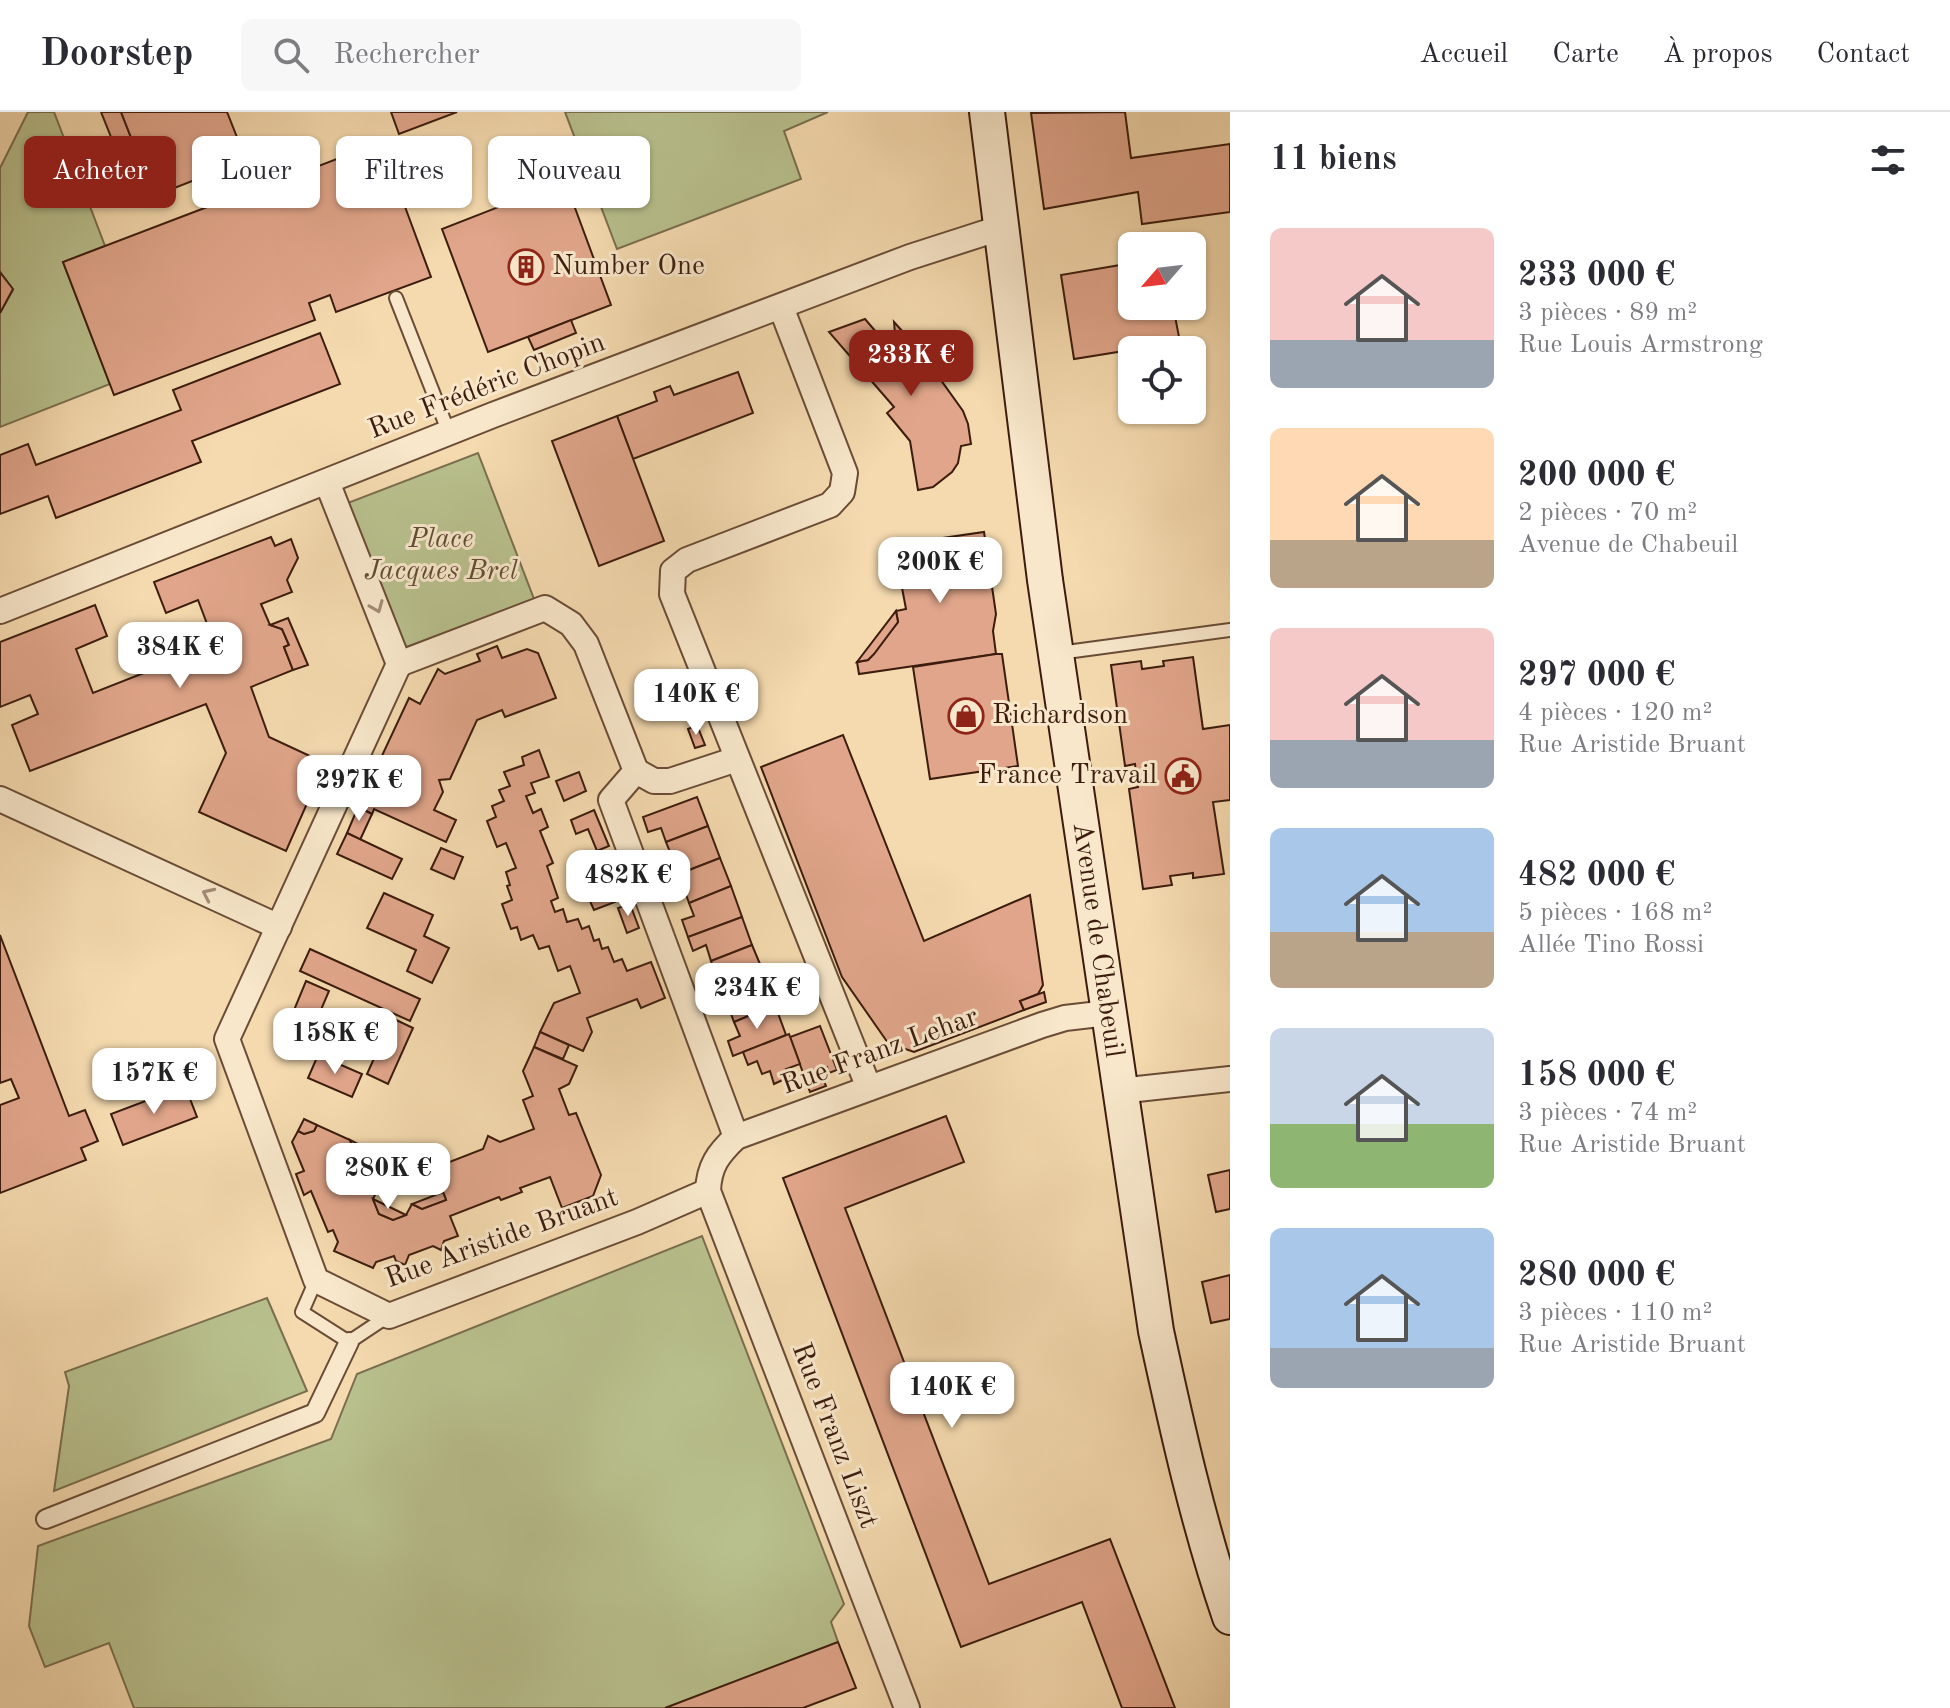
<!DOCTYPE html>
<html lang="fr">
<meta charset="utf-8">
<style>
:root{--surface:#fff;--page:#f7f7f7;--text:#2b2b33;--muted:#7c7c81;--line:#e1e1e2;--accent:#8f2418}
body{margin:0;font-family:"Old Standard TT",serif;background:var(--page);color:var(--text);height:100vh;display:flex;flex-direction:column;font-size:30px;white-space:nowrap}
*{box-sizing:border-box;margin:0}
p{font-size:26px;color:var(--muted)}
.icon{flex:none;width:44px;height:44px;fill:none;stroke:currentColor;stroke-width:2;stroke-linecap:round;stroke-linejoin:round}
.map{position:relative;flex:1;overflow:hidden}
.side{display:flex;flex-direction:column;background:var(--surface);width:720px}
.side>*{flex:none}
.top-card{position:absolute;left:24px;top:24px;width:760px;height:72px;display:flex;gap:16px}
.needle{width:52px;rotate:242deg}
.buttons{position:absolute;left:1118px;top:120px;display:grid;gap:16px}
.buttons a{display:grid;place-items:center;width:88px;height:88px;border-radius:12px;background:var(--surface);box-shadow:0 2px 6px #0004;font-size:40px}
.price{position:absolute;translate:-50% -68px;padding:0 18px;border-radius:16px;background:#fff;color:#222;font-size:26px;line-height:52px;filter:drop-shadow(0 2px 4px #0008)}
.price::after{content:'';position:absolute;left:50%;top:48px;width:24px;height:18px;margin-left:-12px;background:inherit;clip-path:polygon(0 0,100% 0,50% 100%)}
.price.current{background:var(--accent);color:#fff}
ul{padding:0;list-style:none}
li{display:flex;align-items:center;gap:24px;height:200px;padding:0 40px}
li span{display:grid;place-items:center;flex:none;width:224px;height:160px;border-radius:12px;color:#555}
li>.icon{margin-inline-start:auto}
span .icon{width:96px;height:96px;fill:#fffc;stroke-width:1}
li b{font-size:34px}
h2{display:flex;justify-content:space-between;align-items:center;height:96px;padding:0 40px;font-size:34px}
.tag{padding:0 28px;border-radius:12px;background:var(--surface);box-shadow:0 2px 6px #0004;font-size:28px;line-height:72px}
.tag.current{background:var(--accent);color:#fff}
header{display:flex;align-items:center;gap:48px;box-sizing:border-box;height:112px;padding:0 40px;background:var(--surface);border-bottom:2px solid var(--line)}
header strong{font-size:38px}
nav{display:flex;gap:44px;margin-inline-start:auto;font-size:28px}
.search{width:560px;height:72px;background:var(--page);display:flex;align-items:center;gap:20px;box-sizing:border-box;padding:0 28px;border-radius:12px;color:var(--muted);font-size:30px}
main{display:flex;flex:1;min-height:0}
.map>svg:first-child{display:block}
</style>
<header>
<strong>Doorstep</strong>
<div class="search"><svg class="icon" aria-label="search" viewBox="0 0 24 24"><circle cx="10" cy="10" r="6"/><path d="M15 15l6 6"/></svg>Rechercher</div>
<nav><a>Accueil</a><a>Carte</a><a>À propos</a><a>Contact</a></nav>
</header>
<main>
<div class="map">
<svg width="1230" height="1596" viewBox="0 0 1230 1596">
<rect width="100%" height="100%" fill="#f5daaf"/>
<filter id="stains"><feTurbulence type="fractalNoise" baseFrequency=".0025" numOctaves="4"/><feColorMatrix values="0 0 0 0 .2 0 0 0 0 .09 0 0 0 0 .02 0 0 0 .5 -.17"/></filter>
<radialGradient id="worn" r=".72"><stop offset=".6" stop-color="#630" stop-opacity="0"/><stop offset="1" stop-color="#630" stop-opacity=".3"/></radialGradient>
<g fill="#b8c08d" stroke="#7a6e4e" stroke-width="2">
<path d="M 28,0 L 54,0 L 105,134 L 63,150 L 110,272 L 0,315 L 0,201 L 13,178 L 0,160 L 0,56 Z"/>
<path d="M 565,0 L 828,0 L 784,19 L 801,67 L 617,137 Z"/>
<path d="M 478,341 L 534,487 L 401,537 L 345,392 Z"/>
<path d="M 702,1124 L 844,1492 L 831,1510 L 838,1530 L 666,1596 L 134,1596 L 109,1531 L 45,1555 L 29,1514 L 38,1434 L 331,1327 L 357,1262 Z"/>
<path d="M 267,1186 L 307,1279 L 54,1379 L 69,1274 L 65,1260 Z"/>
</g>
<g fill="#e0a58a" stroke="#3c1c0e" stroke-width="2">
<path d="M 101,0 L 121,0 L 154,84 L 137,90 Z"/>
<path d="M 121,0 L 227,0 L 246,48 L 154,84 Z"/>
<path d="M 391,0 L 457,0 L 399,22 Z"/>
<path d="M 1125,0 L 1131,46 L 1230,32 L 1230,100 L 1142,112 L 1138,80 L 1044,97 L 1031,1 Z"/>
<path d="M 381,30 L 431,165 L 336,200 L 330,183 L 309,191 L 315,208 L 114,283 L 63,150 L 265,73 L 273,93 L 294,85 L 287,66 Z"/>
<path d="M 565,69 L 611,193 L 488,240 L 442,117 Z"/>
<path d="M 1132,151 L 1132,194 L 1173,194 L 1180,230 L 1074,247 L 1061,163 Z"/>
<path d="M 0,160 L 13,177 L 0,201 Z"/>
<path d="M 865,207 L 882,227 L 895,222 L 894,210 L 920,239 L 963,299 L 968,312 L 971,332 L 961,334 L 958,351 L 952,360 L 933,375 L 918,378 L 910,329 L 887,301 L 894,295 L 829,220 Z"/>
<path d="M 571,208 L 576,221 L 534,238 L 528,225 Z"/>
<path d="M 320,221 L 340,272 L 192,329 L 201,350 L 56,406 L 48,384 L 0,402 L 0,343 L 28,332 L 36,353 L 181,298 L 173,278 Z"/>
<path d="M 738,260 L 753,301 L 633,347 L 617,304 L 657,289 L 654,280 L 670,274 L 674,283 Z"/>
<path d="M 617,304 L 664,429 L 599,454 L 552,329 Z"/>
<path d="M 984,420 L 996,502 L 993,519 L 996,542 L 859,562 L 857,550 L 868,548 L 898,510 L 896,499 L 906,497 L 894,433 Z"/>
<path d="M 271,425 L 275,434 L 291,427 L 298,446 L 287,468 L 292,480 L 261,492 L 270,513 L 282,517 L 289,533 L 284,535 L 293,558 L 251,575 L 269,625 L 325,651 L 286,739 L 199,700 L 226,641 L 206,592 L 30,659 L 12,613 L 38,602 L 30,583 L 0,595 L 0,530 L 95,493 L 107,524 L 76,537 L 93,581 L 215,533 L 198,488 L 166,501 L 154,470 Z"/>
<path d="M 896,499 L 898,510 L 874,542 L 868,548 L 857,550 Z"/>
<path d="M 288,506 L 308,553 L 293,558 L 284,535 L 289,533 L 282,517 L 270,513 Z"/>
<path d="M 497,534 L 502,546 L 527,537 L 538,541 L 556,586 L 505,605 L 502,598 L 477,608 L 450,667 L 439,668 L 443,680 L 434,698 L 456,708 L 446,730 L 374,697 L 372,702 L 358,695 L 409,586 L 420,592 L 438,557 L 445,562 L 480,549 L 477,542 Z"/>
<path d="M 996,542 L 1002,542 L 1018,654 L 930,667 L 913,555 Z"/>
<path d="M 1193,545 L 1203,617 L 1230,613 L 1230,688 L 1213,690 L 1224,762 L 1193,766 L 1193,761 L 1170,764 L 1172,773 L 1143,777 L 1129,677 L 1138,675 L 1135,652 L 1125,654 L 1111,553 L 1141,549 L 1142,557 L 1164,554 L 1163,549 Z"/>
<path d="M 697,613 L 705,633 L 695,636 L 688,617 Z"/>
<path d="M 843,623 L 924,829 L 1030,783 L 1043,873 L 1038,882 L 1020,889 L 1024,898 L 914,940 L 888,931 L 842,865 L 761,655 Z"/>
<path d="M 539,638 L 549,665 L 531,671 L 535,681 L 526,684 L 533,701 L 541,697 L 548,715 L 540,719 L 553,751 L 547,754 L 558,786 L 551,789 L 555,800 L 563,797 L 567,810 L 578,807 L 582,817 L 589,814 L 594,829 L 599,827 L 602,837 L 608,835 L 614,850 L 622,847 L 627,859 L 651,850 L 665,886 L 641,896 L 637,887 L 587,906 L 592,920 L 583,939 L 540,920 L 554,891 L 580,881 L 570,854 L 558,859 L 549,834 L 539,837 L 533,823 L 521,828 L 517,815 L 511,817 L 502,792 L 512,788 L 507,774 L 510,773 L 506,760 L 516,756 L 506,731 L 497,735 L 487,709 L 496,705 L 492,694 L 504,689 L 499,678 L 510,674 L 504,660 L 524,653 L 522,645 Z"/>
<path d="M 579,660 L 586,679 L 564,689 L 556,669 Z"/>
<path d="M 697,685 L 708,714 L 666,730 L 661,716 L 648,720 L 643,705 Z"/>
<path d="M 358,695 L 372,702 L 360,728 L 347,721 Z"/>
<path d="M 594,698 L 609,734 L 597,739 L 588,717 L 576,722 L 571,708 Z"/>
<path d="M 708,714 L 720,746 L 666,767 L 660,750 L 672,745 L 666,730 Z"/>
<path d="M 347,721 L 402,747 L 392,767 L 337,742 Z"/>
<path d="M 441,736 L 463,745 L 454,767 L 431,757 Z"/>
<path d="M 598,744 L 602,754 L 580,763 L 576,752 Z"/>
<path d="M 720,746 L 731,774 L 689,791 L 683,774 L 671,778 L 666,767 Z"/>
<path d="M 604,760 L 609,772 L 587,780 L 583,768 Z"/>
<path d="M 609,772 L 611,778 L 589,787 L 587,780 Z"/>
<path d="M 731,774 L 742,805 L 688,825 L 682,808 L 694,804 L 689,791 Z"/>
<path d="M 611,778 L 615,790 L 594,798 L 589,787 Z"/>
<path d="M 384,781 L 433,803 L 424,824 L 449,836 L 432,871 L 407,859 L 416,838 L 367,816 Z"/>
<path d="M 630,792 L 639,816 L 627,821 L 618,796 Z"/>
<path d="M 742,805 L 752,833 L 711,849 L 706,833 L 693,839 L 688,825 Z"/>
<path d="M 0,823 L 69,1004 L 85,998 L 98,1029 L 81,1036 L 86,1048 L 0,1081 L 0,993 L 19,986 L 11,967 L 0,971 Z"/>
<path d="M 752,833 L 765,864 L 711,885 L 705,869 L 717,865 L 711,849 Z"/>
<path d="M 310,837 L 420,887 L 410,909 L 300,859 Z"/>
<path d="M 765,864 L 775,893 L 734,910 L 728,894 L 716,898 L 711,885 Z"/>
<path d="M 306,869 L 329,879 L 300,947 L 278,937 Z"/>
<path d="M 1044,880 L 1046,890 L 1024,898 L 1020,889 Z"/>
<path d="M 775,893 L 786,923 L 733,944 L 728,929 L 740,924 L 734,910 Z"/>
<path d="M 392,906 L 413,916 L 388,972 L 367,962 Z"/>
<path d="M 820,914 L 837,958 L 829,961 L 827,955 L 819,958 L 826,974 L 810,980 L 790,925 Z"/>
<path d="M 540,920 L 569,933 L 563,947 L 534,935 Z"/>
<path d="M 789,922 L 800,952 L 786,957 L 789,965 L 774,972 L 770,959 L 762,962 L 757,949 L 748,953 L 743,940 Z"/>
<path d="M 534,935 L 577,954 L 569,972 L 559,977 L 569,1003 L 576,1001 L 601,1063 L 593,1084 L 562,1096 L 550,1065 L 520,1076 L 522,1080 L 501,1088 L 499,1085 L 450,1104 L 458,1124 L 444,1129 L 441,1138 L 433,1134 L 409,1143 L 405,1153 L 396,1149 L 394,1144 L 376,1150 L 373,1156 L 334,1139 L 338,1130 L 333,1118 L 328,1120 L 311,1079 L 304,1083 L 296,1062 L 304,1059 L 292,1030 L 298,1019 L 304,1022 L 314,1019 L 317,1013 L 350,1028 L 357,1047 L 368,1051 L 363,1061 L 367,1073 L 378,1077 L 373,1087 L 379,1102 L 393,1108 L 406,1103 L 412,1092 L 422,1097 L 446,1088 L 434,1056 L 483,1037 L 488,1024 L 500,1030 L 534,1017 L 523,988 L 533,984 L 523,959 Z"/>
<path d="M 318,943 L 362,962 L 352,985 L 308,966 Z"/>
<path d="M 185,974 L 197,1005 L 123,1033 L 111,1002 Z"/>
<path d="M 946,1004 L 964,1050 L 845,1096 L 989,1472 L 1110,1427 L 1175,1596 L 1122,1596 L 1082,1490 L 961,1535 L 783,1066 Z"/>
<path d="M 304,1007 L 317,1013 L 314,1019 L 304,1022 L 298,1019 Z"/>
<path d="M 350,1028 L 360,1033 L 368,1051 L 357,1047 Z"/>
<path d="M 1230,1058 L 1230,1097 L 1216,1100 L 1208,1063 Z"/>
<path d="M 443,1080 L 446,1088 L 422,1097 L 412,1092 Z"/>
<path d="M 373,1087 L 406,1103 L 393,1108 L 379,1102 Z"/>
<path d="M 1230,1163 L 1230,1207 L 1211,1211 L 1202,1170 Z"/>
<path d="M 838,1530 L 856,1576 L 803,1596 L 665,1596 Z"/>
</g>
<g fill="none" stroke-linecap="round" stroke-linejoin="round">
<defs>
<g id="service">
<path d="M 396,186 L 449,321"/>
<path d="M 1059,541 L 1230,518"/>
<path d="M 316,1168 L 302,1200 L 349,1230 L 388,1204"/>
</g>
<path id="pedestrian" d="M 46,1407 L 315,1301 L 349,1230"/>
<g id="minor">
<path d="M 781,195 L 845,361 L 842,380 L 830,393 L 687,448 L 673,459 L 672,482 L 869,976"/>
<path d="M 327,370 L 399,552"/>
<path d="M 0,499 L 493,303 L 910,145 L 1000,116"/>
<path d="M 399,552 L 227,927 L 316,1168 L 389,1204 L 637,1110 L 708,1079"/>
<path d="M 399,552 L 545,496 L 571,512 L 586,532 L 636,659"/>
<path d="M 636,659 L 611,688 L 736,1025"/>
<path d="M 636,659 L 654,669 L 670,669 L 737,647"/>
<path d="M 0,687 L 279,815"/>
<path d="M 1119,979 L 1230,967"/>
<path d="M 907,1596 L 708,1079 C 709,1054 718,1042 736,1025 L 1042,913 L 1065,906 L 1108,901"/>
</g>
<path id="secondary" d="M 987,0 L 1045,468 L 1156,1219 C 1177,1316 1198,1411 1230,1505"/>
</defs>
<use href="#service" stroke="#6a4c36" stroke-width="16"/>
<use href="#pedestrian" stroke="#6a4c36" stroke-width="22"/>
<use href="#minor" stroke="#6a4c36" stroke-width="28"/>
<use href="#secondary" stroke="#3c1c0e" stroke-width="38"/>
<use href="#service" stroke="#f8e7cb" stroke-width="12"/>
<use href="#pedestrian" stroke="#f8e7cb" stroke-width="18"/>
<use href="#minor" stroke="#f8e7cb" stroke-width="24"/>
<use href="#secondary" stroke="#f8e7cb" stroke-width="34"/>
</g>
<defs><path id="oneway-chevron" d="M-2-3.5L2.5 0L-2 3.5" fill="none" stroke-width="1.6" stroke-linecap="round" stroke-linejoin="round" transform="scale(2)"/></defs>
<g stroke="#a38c76">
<use href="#oneway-chevron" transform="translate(377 495) rotate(68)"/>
<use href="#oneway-chevron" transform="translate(208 782) rotate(-155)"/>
</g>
<defs>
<symbol id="building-ring" viewBox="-11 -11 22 22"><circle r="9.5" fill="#f8e7cb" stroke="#8f2418" stroke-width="1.5"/><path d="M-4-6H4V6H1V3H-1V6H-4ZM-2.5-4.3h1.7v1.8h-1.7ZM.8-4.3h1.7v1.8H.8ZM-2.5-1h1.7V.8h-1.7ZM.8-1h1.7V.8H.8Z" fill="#8f2418"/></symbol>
<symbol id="shop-ring" viewBox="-11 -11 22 22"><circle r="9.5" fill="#f8e7cb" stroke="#8f2418" stroke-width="1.5"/><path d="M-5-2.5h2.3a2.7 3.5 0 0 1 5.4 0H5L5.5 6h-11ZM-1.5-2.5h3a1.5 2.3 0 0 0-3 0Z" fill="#8f2418"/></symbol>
<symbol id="civic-ring" viewBox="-11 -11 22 22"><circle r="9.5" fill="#f8e7cb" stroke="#8f2418" stroke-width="1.5"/><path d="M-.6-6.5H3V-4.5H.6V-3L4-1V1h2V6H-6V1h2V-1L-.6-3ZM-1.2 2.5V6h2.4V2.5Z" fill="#8f2418"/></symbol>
</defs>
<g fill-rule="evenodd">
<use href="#building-ring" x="506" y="135" width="40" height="40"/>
<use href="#shop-ring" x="946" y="584" width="40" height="40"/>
<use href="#civic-ring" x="1163" y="644" width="40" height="40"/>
</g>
<g text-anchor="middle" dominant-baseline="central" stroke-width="6" stroke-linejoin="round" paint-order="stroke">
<g font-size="28" fill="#3c1c0e" stroke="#f8e7cb" text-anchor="start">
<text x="552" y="155">Number One</text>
<text x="992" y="604">Richardson</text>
<text x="1157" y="664" text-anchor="end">France Travail</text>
</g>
<g font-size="28" fill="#3c1c0e" stroke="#f8e7cb">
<text transform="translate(487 275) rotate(-21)">Rue Frédéric Chopin</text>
<text transform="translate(1097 828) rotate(82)">Avenue de Chabeuil</text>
<text transform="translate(880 940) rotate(-20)">Rue Franz Lehar</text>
<text transform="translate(502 1127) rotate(-20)">Rue Aristide Bruant</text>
<text transform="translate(834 1324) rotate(69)">Rue Franz Liszt</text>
</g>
<g font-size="28" font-style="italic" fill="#614d34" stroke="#f8e7cb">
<text x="441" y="428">Place<tspan x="441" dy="32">Jacques Brel</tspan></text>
</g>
</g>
<rect width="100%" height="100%" filter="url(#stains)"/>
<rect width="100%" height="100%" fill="url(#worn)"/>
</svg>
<div class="buttons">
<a><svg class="needle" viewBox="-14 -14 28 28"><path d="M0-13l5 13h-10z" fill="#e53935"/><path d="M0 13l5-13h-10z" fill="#7c7c81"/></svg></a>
<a><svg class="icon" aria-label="locate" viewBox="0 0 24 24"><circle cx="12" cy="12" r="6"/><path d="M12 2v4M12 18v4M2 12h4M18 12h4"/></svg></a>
</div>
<b class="price current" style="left:911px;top:286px">233K €</b>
<b class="price" style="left:940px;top:493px">200K €</b>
<b class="price" style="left:180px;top:578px">384K €</b>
<b class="price" style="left:696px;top:625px">140K €</b>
<b class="price" style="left:359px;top:711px">297K €</b>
<b class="price" style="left:628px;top:806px">482K €</b>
<b class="price" style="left:757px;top:919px">234K €</b>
<b class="price" style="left:335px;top:964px">158K €</b>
<b class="price" style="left:154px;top:1004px">157K €</b>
<b class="price" style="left:388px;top:1099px">280K €</b>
<b class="price" style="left:952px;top:1318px">140K €</b>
<div class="top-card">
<a class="tag current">Acheter</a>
<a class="tag">Louer</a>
<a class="tag">Filtres</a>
<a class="tag">Nouveau</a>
</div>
</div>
<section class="side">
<h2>11 biens<svg class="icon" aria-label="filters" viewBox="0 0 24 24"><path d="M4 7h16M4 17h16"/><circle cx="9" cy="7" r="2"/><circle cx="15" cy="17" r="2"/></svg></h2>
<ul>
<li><span style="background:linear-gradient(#f6c9c9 70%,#9aa5b1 0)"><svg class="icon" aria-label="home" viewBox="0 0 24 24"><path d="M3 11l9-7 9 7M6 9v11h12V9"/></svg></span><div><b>233 000 €</b><p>3 pièces · 89 m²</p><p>Rue Louis Armstrong</p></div></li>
<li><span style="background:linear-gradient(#ffd9b3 70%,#b9a48a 0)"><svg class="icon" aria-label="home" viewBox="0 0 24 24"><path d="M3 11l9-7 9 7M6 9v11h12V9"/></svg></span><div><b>200 000 €</b><p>2 pièces · 70 m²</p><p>Avenue de Chabeuil</p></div></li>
<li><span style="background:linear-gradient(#f6c9c9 70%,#9aa5b1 0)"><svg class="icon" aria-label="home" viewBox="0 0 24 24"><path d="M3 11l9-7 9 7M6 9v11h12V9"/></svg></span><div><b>297 000 €</b><p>4 pièces · 120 m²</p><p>Rue Aristide Bruant</p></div></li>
<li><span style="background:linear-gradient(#a9c7e8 65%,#b9a48a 0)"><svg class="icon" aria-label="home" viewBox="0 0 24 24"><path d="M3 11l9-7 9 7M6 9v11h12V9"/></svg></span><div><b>482 000 €</b><p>5 pièces · 168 m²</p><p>Allée Tino Rossi</p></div></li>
<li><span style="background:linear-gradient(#c9d6e8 60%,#8fb573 0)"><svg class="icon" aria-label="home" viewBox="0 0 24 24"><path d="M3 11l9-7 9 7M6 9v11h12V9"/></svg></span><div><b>158 000 €</b><p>3 pièces · 74 m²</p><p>Rue Aristide Bruant</p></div></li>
<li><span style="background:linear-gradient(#a9c7e8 75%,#9aa5b1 0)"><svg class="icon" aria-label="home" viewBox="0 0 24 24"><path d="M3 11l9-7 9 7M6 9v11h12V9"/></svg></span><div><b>280 000 €</b><p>3 pièces · 110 m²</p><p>Rue Aristide Bruant</p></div></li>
</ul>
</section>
</main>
